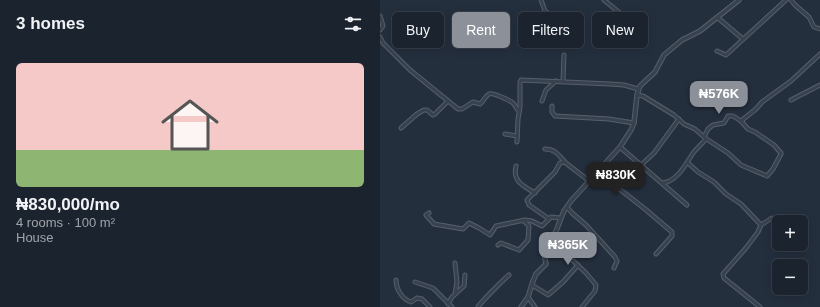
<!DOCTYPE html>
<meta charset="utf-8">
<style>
:root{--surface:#1b232e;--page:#282f3a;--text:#f1f3f6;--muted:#a0a4aa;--line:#39404a;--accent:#8c9099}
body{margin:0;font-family:Arial,sans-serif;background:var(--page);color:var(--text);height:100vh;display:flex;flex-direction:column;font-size:15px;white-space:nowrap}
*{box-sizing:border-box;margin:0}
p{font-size:13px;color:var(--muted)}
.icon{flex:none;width:22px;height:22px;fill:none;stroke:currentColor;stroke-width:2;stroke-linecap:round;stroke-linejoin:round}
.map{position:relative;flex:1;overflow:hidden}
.sheet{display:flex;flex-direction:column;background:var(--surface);width:380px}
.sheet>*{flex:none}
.banner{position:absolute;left:12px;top:12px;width:368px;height:36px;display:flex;gap:8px}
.buttons{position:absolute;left:392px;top:215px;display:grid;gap:8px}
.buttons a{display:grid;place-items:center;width:36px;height:36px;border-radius:6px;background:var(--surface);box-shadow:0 2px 10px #0003,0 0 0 1px var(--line);font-size:20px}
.price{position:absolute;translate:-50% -34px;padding:0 9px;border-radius:8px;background:var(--accent);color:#fff;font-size:13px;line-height:26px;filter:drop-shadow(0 1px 2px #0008)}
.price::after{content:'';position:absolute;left:50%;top:24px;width:12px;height:9px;margin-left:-6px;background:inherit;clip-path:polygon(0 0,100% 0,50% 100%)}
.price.active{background:#222;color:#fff}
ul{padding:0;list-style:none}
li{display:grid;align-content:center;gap:8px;height:212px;padding:0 16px}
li+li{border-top:1px solid var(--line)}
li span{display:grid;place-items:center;height:124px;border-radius:6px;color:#555}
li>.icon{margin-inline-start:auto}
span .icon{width:72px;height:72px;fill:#fffc;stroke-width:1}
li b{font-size:17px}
h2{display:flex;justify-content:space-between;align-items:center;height:48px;padding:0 16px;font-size:17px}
.pill{padding:0 14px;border-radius:6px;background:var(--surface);box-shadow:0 2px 10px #0003,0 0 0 1px var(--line);font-size:14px;line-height:36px}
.pill.active{background:var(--accent);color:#fff}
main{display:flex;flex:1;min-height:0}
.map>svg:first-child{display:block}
</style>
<main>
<section class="sheet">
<h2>3 homes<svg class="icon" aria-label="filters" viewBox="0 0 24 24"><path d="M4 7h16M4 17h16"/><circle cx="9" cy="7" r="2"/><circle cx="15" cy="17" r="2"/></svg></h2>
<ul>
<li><span style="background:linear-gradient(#f6c9c9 70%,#8fb573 0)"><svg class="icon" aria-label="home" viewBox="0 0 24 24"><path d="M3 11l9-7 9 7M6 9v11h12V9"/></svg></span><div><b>₦830,000/mo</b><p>4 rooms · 100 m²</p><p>House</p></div></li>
</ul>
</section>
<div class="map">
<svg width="440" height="307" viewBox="0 0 440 307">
<rect width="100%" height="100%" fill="#242f3e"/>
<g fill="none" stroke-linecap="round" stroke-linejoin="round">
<defs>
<g id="minor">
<path d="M 161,0 L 165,11 L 168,13"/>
<path d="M 224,0 L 252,23"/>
<path d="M 411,0 L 415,5 L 429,17 L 434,27 L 440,29"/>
<path d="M 0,16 L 3,26 L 0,30"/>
<path d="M 338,18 L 363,39"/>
<path d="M 0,37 L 3,43 L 30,70 L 78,109 L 82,109 L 93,102 L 100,104 C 104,101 105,96 109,94 C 112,92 131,101 133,103 C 136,106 136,109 139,111"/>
<path d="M 337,51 L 346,55 L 406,0"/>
<path d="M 183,81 L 184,55"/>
<path d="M 257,95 L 263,96 L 294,115 L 304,124 L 315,129 L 324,137 L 325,138 L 348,153 L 361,165 L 387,176 L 393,169 L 401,154 L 401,153 L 394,145 L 375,132 L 368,129 L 361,121 L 353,116 L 348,116 L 344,123 L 333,125 L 328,129 L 324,137"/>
<path d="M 411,100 L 440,85"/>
<path d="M 162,101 L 166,90 L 176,81"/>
<path d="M 172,106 L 172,112 L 175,116 L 229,119 L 254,123"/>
<path d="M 361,121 L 376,109 L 382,102 L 411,81 L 440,54"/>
<path d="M 21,128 L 37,114 L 44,110 L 47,110 L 53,115 L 55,114 L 68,101"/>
<path d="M 125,134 L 137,136"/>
<path d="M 137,142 L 138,119 L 140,107 L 140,82 L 141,80 L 230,84 L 244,85 L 258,89"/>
<path d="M 240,147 L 307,205"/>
<path d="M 165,149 C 176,149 179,156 186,163 C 193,169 202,175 209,181"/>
<path d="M 308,163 L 318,172 L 334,182 L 346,194 L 361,204 L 381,225"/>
<path d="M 261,165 L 274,153 L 299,119"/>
<path d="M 136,166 C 132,181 143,186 155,193"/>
<path d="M 219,171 L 230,183 L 242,191 L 265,209 L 292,232 L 292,236 L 276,254"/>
<path d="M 282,183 C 297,182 306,164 313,153 C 317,148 322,144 326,139"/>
<path d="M 187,207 L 192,213 L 206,225 L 235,257 L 237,261 L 234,268"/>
<path d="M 49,213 L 46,215 L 54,224 L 83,229 L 89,223 L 99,228 L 110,235 L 116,226 L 145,220 L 152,221 L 162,226 L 171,217 L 180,218"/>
<path d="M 169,219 L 149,205 L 147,200 L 175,172 L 180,163 L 185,162"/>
<path d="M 172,239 L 182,247 L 189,257 L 206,273 L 216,285 L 215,291 L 202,307"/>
<path d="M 118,245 L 121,243 L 139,250 L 148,240 L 149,226 L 144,221"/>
<path d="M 75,263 L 77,282 L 75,294"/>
<path d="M 16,280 C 16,289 22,299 31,302 L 37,298 L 42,299 L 50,307"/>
<path d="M 35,282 L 53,288 L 72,307"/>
<path d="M 152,285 L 168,295 L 183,282 L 198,265"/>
<path d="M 148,297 L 155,307"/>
<path d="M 68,304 L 72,297 L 84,286 L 85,275"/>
<path d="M 98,307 C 100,303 125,278 129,275"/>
<path d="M 380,307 L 344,278 L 343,274 L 366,248 L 378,232 L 381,225 L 392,218 L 403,222"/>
</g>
<path id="tertiary" d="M 141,307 L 148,297 L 153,281 L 156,274 L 166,264 L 164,254 L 176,231 L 184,211 L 191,201 L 240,147 L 251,130 L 254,123 L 257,95 L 260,86 L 275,72 L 284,55 L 302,40 L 320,31 L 359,0"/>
</defs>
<use href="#minor" stroke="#565f6c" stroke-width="5"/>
<use href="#tertiary" stroke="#565f6c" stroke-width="5.5"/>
<use href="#minor" stroke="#38414e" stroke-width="3"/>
<use href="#tertiary" stroke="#38414e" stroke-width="3.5"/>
</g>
</svg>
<div class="buttons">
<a>+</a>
<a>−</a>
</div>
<b class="price" style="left:339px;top:115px">₦576K</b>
<b class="price active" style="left:236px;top:196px">₦830K</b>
<b class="price" style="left:188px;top:266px">₦365K</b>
<div class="banner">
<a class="pill">Buy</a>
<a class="pill active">Rent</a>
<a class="pill">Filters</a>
<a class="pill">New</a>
</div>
</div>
</main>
